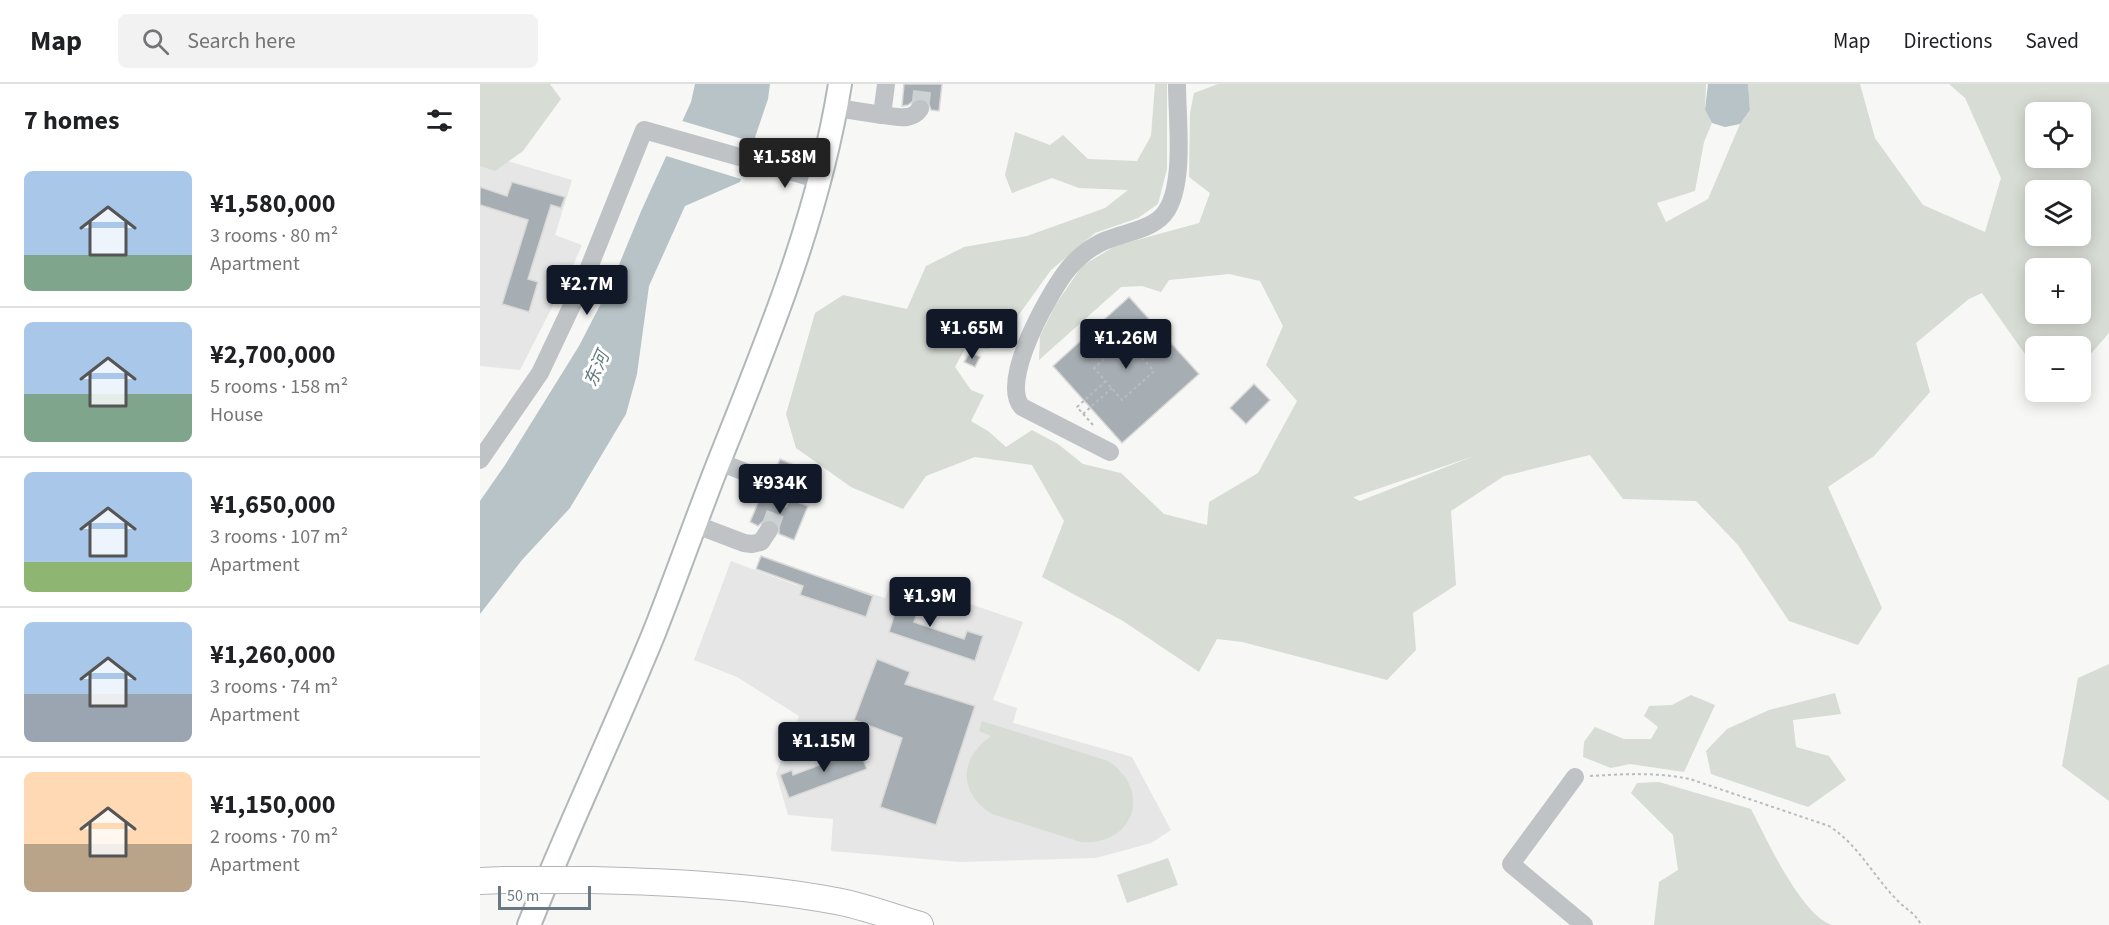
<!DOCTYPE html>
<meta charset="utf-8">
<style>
:root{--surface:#fff;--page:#f2f2f2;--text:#202124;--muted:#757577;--line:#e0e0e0;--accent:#111827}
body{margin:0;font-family:"Source Sans 3","Noto Sans SC",sans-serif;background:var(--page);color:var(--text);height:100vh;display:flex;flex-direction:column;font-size:22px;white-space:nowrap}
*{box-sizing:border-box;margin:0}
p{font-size:20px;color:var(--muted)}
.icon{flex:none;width:33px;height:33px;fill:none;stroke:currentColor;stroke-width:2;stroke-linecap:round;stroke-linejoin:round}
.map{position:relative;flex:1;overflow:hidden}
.panel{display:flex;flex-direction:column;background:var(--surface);width:480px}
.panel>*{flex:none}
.fabs{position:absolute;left:1545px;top:18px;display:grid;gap:12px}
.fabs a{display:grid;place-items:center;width:66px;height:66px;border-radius:9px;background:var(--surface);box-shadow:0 3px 15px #0003;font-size:30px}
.scale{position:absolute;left:18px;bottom:15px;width:93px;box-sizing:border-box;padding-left:6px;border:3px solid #697983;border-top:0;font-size:16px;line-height:21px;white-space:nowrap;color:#697983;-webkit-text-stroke:4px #fff;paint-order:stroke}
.price{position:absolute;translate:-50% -51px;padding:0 14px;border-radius:6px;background:var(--accent);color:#fff;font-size:20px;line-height:39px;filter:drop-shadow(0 2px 3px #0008)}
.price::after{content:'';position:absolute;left:50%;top:36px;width:18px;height:14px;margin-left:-9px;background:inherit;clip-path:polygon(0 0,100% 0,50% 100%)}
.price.current{background:#222;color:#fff}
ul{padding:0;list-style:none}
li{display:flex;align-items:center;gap:18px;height:150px;padding:0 24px}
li+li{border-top:2px solid var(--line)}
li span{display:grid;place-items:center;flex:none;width:168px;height:120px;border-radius:9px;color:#555}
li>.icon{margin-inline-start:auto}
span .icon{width:72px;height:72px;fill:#fffc;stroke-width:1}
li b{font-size:26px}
h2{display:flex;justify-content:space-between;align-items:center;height:72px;padding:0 24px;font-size:26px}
header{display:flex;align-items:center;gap:36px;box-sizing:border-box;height:84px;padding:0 30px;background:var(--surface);border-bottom:2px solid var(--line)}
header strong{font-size:28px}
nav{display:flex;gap:33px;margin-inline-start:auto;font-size:21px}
.search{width:420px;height:54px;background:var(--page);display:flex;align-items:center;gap:15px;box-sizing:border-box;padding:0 21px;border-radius:9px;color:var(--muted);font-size:22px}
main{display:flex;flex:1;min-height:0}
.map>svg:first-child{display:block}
</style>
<header>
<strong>Map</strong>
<div class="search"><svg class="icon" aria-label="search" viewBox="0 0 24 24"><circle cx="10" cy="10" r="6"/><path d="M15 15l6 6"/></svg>Search here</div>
<nav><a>Map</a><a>Directions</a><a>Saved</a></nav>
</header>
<main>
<section class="panel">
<h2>7 homes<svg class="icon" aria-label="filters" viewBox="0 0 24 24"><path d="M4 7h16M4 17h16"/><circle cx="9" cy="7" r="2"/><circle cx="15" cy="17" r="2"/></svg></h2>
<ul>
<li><span style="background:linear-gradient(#a9c7e8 70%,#7fa58c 0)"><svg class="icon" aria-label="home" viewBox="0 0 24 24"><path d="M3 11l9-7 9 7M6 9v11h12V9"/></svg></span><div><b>¥1,580,000</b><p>3 rooms · 80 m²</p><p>Apartment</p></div></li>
<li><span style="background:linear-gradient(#a9c7e8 60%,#7fa58c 0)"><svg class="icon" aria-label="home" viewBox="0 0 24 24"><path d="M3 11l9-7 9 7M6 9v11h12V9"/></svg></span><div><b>¥2,700,000</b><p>5 rooms · 158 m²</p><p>House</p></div></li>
<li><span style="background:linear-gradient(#a9c7e8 75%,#8fb573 0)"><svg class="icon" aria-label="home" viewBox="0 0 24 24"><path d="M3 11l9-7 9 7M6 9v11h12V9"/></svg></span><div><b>¥1,650,000</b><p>3 rooms · 107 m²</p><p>Apartment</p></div></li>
<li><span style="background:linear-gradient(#a9c7e8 60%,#9aa5b1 0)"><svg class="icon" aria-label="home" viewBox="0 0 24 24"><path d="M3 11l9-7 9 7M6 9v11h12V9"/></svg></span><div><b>¥1,260,000</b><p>3 rooms · 74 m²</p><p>Apartment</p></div></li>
<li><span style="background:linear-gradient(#ffd9b3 60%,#b9a48a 0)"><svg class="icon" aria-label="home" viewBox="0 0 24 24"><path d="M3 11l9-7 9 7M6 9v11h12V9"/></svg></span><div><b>¥1,150,000</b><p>2 rooms · 70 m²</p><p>Apartment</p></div></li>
</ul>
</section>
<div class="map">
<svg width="1629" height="841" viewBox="0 0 1629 841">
<rect width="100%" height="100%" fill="#f7f7f5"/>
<g fill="#e5e6e5">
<path d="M 0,69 L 92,96 L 75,151 L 102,161 L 92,184 L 40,286 L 0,282 Z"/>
<path d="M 251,477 L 318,502 L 324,487 L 405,514 L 413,494 L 543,538 L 513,616 L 537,624 L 533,639 L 652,673 L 691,746 L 671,759 L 616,774 L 480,778 L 351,767 L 353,735 L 308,731 L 296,689 L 319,632 L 257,593 L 214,576 Z"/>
</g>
<g fill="#d7dcd4" fill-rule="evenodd">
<path d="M 0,0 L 70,0 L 81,15 L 43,67 L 15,87 L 0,82 Z"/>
<path d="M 675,0 L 687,0 L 687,85 L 678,120 L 658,134 L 615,149 L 571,186 L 523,253 L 508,265 L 486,263 L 475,283 L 491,306 L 504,311 L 491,337 L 508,347 L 526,363 L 552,346 L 578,360 L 603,380 L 641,389 L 684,430 L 727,441 L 729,418 L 778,389 L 817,317 L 786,281 L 803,242 L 780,197 L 749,190 L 689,196 L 681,208 L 662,202 L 641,203 L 559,276 L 560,252 L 576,220 L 602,182 L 635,162 L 719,139 L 730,109 L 709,93 L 710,29 L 714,9 L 738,0 L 1226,0 L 1225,26 L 1232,39 L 1224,58 L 1215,107 L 1177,119 L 1186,138 L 1228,115 L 1260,40 L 1270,26 L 1268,0 L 1380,0 L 1395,54 L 1443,121 L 1505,148 L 1521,94 L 1485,14 L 1469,0 L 1629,0 L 1629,249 L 1601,281 L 1600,262 L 1556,262 L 1555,293 L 1547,273 L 1502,209 L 1489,215 L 1436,259 L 1450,308 L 1394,372 L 1348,403 L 1402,524 L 1378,561 L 1309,537 L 1258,461 L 1216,417 L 1143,415 L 1110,371 L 1024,392 L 971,427 L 976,501 L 933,529 L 936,566 L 907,596 L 762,558 L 737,555 L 719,588 L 643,537 L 562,493 L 584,437 L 552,381 L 495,373 L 446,392 L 423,425 L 371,403 L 316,364 L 306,330 L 335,229 L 363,211 L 427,225 L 446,182 L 484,163 L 547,152 L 625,124 L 648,106 L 599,104 L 572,94 L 532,109 L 525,91 L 535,48 L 570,61 L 583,51 L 608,75 L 657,77 L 671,52 ZM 1556,28 L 1600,28 L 1600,74 L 1556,74 ZM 1556,106 L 1600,106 L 1600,152 L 1556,152 ZM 1556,184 L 1600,184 L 1600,230 L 1556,230 ZM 994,372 L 880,417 L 874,414 L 874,413 Z"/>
<path d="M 1629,580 L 1629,717 L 1582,682 L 1598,594 Z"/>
<path d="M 1355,609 L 1361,630 L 1313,636 L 1316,663 L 1349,672 L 1366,696 L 1328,723 L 1231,690 L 1226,667 L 1247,645 L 1289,626 Z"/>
<path d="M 1211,611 L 1235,621 L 1204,688 L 1150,680 L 1131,684 L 1103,673 L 1104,658 L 1115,643 L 1144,655 L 1171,655 L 1178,643 L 1164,632 L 1169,622 L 1192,621 Z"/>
<path d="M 502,637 L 628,677 C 673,706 654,762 601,758 L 512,730 C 478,708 479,675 511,652 L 499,647 Z"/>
<path d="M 1179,698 L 1271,725 C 1286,754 1321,831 1352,841 L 1174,841 L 1179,798 L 1198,786 L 1193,751 L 1151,709 L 1157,699 Z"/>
<path d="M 688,774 L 698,801 L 647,819 L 637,791 Z"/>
</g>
<g fill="#b7c3c6">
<path d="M 215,0 L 290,0 L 288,15 L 260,98 L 205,122 L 169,202 L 157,290 L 146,330 L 90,424 L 42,476 L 0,530 L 0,417 L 25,381 L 99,262 L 131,200 L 162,125 L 211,18 Z"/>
<path d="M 1228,0 L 1268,0 L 1270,26 L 1260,40 L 1245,43 L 1232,39 L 1225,26 Z"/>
</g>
<path fill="#f7f7f5" d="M 199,36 L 276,59 L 264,96 L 183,71 Z"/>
<g fill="#a7aeb3" stroke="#d9d9d7" stroke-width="1.5">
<path d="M 424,0 L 462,0 L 459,27 L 451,26 L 448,17 L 442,14 L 436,15 L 428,21 L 422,22 Z"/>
<path d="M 32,98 L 85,113 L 81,124 L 71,121 L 48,195 L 58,198 L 49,228 L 22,220 L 48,136 L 0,121 L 0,103 L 27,112 Z"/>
<path d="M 649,213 L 719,290 L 642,359 L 573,282 Z"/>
<path d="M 490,268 L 500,273 L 495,283 L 484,278 Z"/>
<path d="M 774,300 L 790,316 L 766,340 L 750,324 Z"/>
<path d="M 300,375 L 325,386 L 319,399 L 295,387 Z"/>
<path d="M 283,407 L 290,410 L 293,417 L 298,422 L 304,422 L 312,416 L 328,422 L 314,456 L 299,450 L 299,442 L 295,436 L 285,436 L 278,442 L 270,438 Z"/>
<path d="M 281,472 L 393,512 L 386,533 L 320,511 L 323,502 L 276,485 Z"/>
<path d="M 424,499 L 437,503 L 435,508 L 443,511 L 434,538 L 484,555 L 487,547 L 503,552 L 495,577 L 409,548 Z"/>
<path d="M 397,575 L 430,588 L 425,600 L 495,622 L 456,741 L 400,723 L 422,654 L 374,636 Z"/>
<path d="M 378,662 L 387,685 L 309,714 L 300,691 L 312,686 L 313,691 L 366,671 L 365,667 Z"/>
</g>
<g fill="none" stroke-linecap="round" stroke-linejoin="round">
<g stroke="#ccd1d3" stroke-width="18" stroke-dasharray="18 9" stroke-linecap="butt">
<path d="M 440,25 L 443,0"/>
<path d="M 289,446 L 302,411"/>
</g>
<defs>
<path id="major" d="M 49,841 C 88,743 134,647 174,549 C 197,491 217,433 240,375 C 289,253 339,131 360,0"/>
<g id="highway">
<path d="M 111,796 C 193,798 275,802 356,817 C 384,822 412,833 440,841"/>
<path d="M 0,797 L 24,796"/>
</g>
</defs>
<use href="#major" stroke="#b2b7ba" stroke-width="26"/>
<use href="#highway" stroke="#b2b6b9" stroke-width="28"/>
<g stroke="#b9bcbe" stroke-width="2" stroke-dasharray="3 3" stroke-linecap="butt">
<path d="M 646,256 L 674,287 L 642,316 L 614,284 Z"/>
<path d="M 603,330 L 632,304"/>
<path d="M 613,341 L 597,323 L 626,297"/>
<path d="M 1110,692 C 1144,690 1176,688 1210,695 L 1349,742 C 1380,762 1394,794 1419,818 C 1427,826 1436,830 1441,841"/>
</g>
<g stroke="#bfc3c6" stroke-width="18">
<path d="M 357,24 L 402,31 L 406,0"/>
<path d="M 402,31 C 416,32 431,38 440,25"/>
<path d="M 630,368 L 542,323 C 519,298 568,212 585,189 C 590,182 599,173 607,167 C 613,163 620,158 627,156 C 646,148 676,145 687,126 C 705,97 697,34 697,0"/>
<path d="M 0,376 L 60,289 L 104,196 L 164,46 L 341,96"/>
<path d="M 239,378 L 297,400 L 301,404 L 302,411"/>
<path d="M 214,440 L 264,459 L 272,460 L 281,458 L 289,446"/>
<path d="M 1095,693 L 1031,780 L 1104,841"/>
</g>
<use href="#major" stroke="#fff" stroke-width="22"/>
<use href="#highway" stroke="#fff" stroke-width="26"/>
<defs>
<path id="highway-bridge" d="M 24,796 L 111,796"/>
</defs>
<use href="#highway-bridge" stroke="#b2b6b9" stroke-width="28" stroke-linecap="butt"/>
<use href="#highway-bridge" stroke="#fff" stroke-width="26"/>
</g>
<g text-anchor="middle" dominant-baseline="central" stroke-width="6" stroke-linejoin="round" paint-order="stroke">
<g font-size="18" font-style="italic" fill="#657a7f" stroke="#fff">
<text transform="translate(117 285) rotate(-66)">东河</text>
</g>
</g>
</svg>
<div class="fabs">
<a><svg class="icon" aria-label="locate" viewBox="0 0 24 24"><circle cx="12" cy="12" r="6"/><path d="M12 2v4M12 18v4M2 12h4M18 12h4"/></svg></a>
<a><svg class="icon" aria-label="layers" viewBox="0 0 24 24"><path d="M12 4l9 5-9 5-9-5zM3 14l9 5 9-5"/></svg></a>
<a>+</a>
<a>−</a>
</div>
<div class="scale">50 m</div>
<b class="price current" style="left:305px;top:105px">¥1.58M</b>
<b class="price" style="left:107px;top:232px">¥2.7M</b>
<b class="price" style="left:492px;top:276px">¥1.65M</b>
<b class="price" style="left:646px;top:286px">¥1.26M</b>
<b class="price" style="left:300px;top:431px">¥934K</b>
<b class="price" style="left:450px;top:544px">¥1.9M</b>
<b class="price" style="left:344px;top:689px">¥1.15M</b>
</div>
</main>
